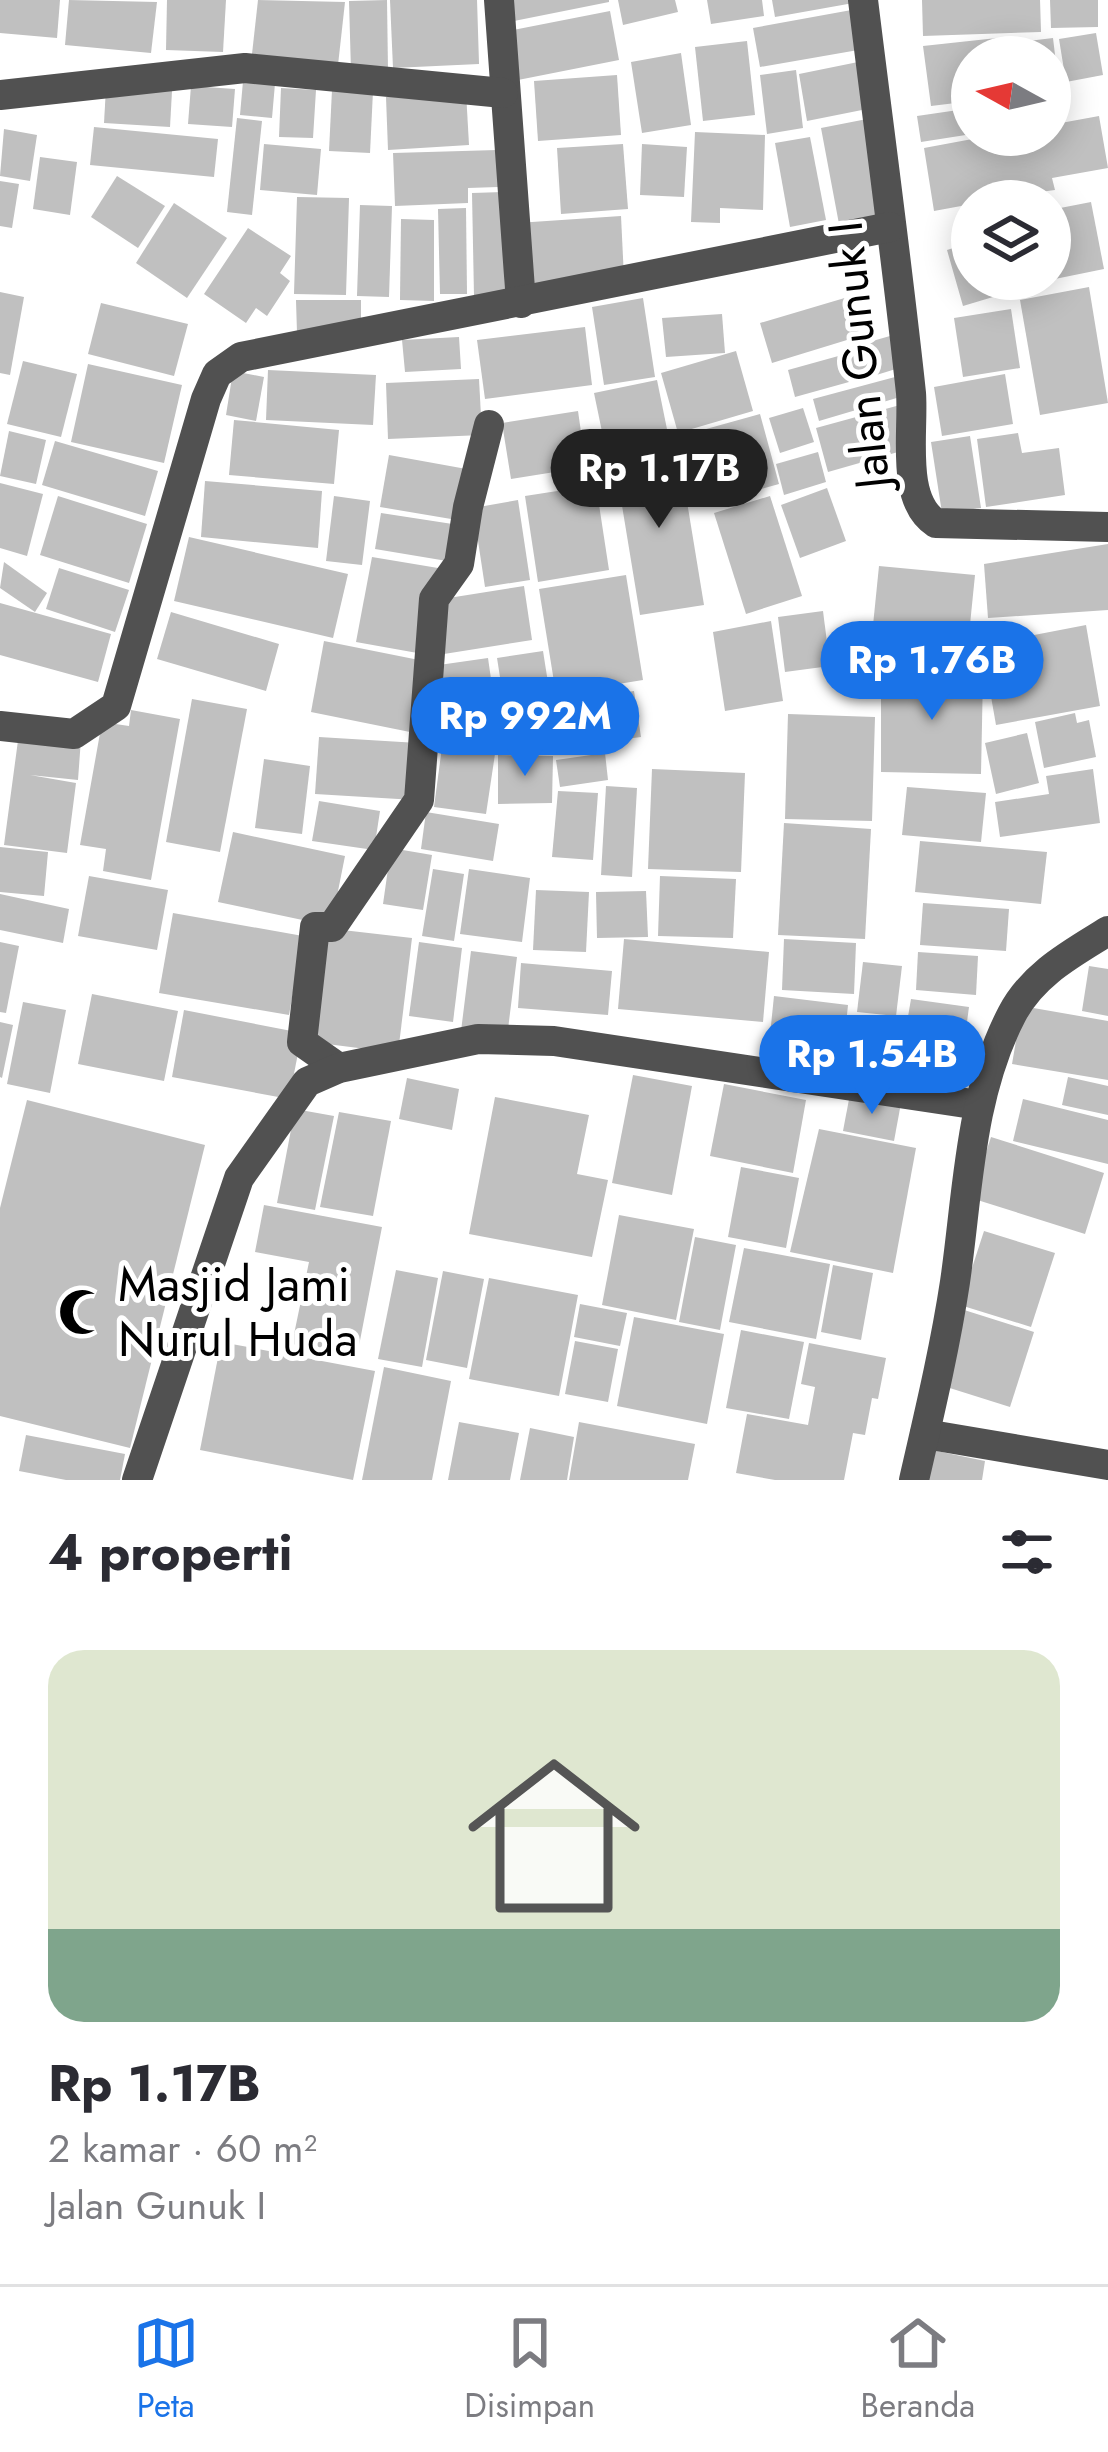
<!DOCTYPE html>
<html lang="id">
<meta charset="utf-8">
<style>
:root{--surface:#fff;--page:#f7f7f7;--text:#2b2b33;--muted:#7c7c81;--line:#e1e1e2;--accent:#1a73e8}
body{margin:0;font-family:Jost,sans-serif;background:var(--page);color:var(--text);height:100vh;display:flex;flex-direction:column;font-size:45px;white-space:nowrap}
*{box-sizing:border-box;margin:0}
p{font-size:39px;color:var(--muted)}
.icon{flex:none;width:66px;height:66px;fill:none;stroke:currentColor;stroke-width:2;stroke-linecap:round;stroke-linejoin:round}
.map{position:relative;height:1480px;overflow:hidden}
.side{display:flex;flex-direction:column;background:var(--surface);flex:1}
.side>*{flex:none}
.needle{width:78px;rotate:278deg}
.controls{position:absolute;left:951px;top:36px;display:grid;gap:24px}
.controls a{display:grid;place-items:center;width:120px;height:120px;border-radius:50%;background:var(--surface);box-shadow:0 6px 30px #0003;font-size:60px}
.price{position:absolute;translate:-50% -102px;padding:0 27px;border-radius:42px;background:var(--accent);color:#fff;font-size:39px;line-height:78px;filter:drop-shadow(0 3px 6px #0008)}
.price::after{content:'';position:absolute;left:50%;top:72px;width:36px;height:27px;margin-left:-18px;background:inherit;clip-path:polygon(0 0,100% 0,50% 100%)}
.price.active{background:#222;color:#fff}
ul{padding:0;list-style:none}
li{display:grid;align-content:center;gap:24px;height:636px;padding:0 48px}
li span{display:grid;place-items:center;height:372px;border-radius:36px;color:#555}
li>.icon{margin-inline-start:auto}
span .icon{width:216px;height:216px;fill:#fffc;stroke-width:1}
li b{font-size:51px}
h2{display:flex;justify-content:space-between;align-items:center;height:144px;padding:0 48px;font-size:51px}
.menu{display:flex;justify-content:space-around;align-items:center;height:168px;border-top:3px solid var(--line);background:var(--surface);font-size:33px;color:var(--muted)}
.menu a{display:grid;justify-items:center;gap:6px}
.menu .active{color:var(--accent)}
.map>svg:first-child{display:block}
</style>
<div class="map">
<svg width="1108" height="1480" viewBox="0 0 1108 1480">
<rect width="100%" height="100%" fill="#fff"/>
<g fill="#c0c0c0">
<path d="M 0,0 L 60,0 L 57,38 L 0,33 Z"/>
<path d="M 69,0 L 157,2 L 151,53 L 65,45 Z"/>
<path d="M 167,0 L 226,0 L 223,52 L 166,50 Z"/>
<path d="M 258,0 L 345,2 L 338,65 L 252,54 Z"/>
<path d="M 387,0 L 388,71 L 351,71 L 349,1 Z"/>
<path d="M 390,0 L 477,0 L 479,64 L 393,68 Z"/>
<path d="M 510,0 L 609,0 L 609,2 L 514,21 Z"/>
<path d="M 618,0 L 675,0 L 678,12 L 623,25 Z"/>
<path d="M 707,0 L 762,0 L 764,16 L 711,24 Z"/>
<path d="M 772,0 L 858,0 L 859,2 L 775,17 Z"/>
<path d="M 922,0 L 1040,0 L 1041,32 L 923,36 Z"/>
<path d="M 1050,0 L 1098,0 L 1098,27 L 1051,28 Z"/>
<path d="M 857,9 L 864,49 L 760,67 L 753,28 Z"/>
<path d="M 610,11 L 619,60 L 518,80 L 508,31 Z"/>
<path d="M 1096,33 L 1103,75 L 1066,82 L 1059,39 Z"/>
<path d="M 997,38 L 999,57 L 972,57 L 972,101 L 931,106 L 923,46 Z"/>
<path d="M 1053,38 L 1061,105 L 1050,107 L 1050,57 L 1013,57 L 1011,43 Z"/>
<path d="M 747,41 L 755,115 L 703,121 L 695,47 Z"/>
<path d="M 681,53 L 691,125 L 642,133 L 631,62 Z"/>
<path d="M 863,61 L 872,108 L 807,121 L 799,74 Z"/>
<path d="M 244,70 L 276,72 L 272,118 L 240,115 Z"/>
<path d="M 796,70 L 803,128 L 767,134 L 760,75 Z"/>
<path d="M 617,75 L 621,135 L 538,141 L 534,81 Z"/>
<path d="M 191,86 L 235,89 L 232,127 L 188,124 Z"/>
<path d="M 106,88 L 172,91 L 170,127 L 104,123 Z"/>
<path d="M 281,88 L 316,90 L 313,138 L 279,137 Z"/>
<path d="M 332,90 L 373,91 L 370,153 L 329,151 Z"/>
<path d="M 466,92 L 469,145 L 388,150 L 386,97 Z"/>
<path d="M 972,108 L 972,134 L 921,142 L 917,116 Z"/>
<path d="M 1099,116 L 1108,168 L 1052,178 L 1055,190 L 972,201 L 972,204 L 934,211 L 924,148 L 994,135 L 1050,135 L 1050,125 Z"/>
<path d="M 237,118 L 262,121 L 252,215 L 227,212 Z"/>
<path d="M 867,119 L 885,215 L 839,224 L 821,128 Z"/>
<path d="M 94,127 L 218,139 L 214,177 L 90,165 Z"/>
<path d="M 4,129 L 37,135 L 30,181 L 0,176 Z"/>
<path d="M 695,132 L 765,135 L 763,210 L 720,208 L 720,223 L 691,222 Z"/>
<path d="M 810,137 L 826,220 L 790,227 L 775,143 Z"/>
<path d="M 264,144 L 321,149 L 317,195 L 260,190 Z"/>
<path d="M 623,144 L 628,209 L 561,214 L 557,148 Z"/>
<path d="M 642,144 L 687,147 L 684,197 L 640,195 Z"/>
<path d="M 497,150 L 498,187 L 468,188 L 468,203 L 395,206 L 393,153 Z"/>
<path d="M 40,157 L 77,162 L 70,215 L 33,209 Z"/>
<path d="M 117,176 L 165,206 L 138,248 L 91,217 Z"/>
<path d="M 0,181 L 19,184 L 12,228 L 0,226 Z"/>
<path d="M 503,192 L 505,295 L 474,296 L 472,193 Z"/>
<path d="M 297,197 L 349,198 L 346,295 L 294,294 Z"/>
<path d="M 1091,202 L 1104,269 L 1050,280 L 1050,210 Z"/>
<path d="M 174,203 L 227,238 L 187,298 L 136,263 Z"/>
<path d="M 360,205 L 392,206 L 389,297 L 357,296 Z"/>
<path d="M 466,208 L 467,294 L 440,294 L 438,209 Z"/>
<path d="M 621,216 L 624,278 L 522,284 L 517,223 Z"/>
<path d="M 401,219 L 434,220 L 434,301 L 400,300 Z"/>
<path d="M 248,228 L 291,256 L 280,273 L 290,281 L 267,316 L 256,308 L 246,323 L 204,294 Z"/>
<path d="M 972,242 L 972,279 L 1050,280 L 963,306 L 947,250 Z"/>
<path d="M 1089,287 L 1108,403 L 1040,415 L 1020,300 Z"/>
<path d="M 0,292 L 24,297 L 10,375 L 0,373 Z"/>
<path d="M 848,297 L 860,336 L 772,363 L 760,323 Z"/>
<path d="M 643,298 L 655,377 L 604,385 L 592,307 Z"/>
<path d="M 296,300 L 361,300 L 361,332 L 297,333 Z"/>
<path d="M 101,303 L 188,324 L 174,376 L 88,354 Z"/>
<path d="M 1011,309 L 1020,368 L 963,377 L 954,318 Z"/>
<path d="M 722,314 L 725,353 L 666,357 L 662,318 Z"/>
<path d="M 585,327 L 592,385 L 485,399 L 477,340 Z"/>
<path d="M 890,336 L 899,368 L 857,381 L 848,348 Z"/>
<path d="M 459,337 L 461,369 L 405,372 L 402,340 Z"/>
<path d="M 736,351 L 753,411 L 678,433 L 661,373 Z"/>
<path d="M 842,355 L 849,382 L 795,397 L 788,370 Z"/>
<path d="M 23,361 L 77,374 L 61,437 L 7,424 Z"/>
<path d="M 88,364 L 182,385 L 164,463 L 71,442 Z"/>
<path d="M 268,370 L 376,375 L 373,425 L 266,420 Z"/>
<path d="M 233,371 L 264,377 L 256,421 L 226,415 Z"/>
<path d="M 1005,374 L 1013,424 L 942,436 L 934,387 Z"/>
<path d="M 895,377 L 900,397 L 819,421 L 813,399 Z"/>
<path d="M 479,379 L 482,435 L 388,439 L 386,383 Z"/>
<path d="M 657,380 L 669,439 L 606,451 L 594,393 Z"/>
<path d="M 900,405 L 912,448 L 828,472 L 816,428 Z"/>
<path d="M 803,408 L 814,442 L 780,453 L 769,418 Z"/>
<path d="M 578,411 L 586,467 L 511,479 L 502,423 Z"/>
<path d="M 760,414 L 779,484 L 700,506 L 681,436 Z"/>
<path d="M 234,420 L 339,430 L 334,484 L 229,475 Z"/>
<path d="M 9,431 L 46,440 L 36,484 L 0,476 Z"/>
<path d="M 1018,433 L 1022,453 L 1059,448 L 1065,495 L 986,507 L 977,439 Z"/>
<path d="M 970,436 L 981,508 L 942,513 L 931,442 Z"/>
<path d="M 55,441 L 158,471 L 145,516 L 42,485 Z"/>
<path d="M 678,447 L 704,605 L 640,615 L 614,457 Z"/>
<path d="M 818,452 L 826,482 L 784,495 L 776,464 Z"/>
<path d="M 389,455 L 472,470 L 463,521 L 380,507 Z"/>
<path d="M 205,481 L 322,491 L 318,548 L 201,537 Z"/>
<path d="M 0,483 L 43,494 L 27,556 L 0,548 Z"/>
<path d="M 596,485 L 609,570 L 538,582 L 525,496 Z"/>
<path d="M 827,488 L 846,541 L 800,558 L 781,505 Z"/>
<path d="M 58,496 L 147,524 L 129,583 L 40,555 Z"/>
<path d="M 334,496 L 370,501 L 362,565 L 326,561 Z"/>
<path d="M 770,496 L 802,596 L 746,614 L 714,513 Z"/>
<path d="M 518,500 L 530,580 L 485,587 L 473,508 Z"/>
<path d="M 381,513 L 459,525 L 453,562 L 375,549 Z"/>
<path d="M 189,537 L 348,574 L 333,638 L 174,601 Z"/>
<path d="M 1108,544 L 1108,610 L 988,618 L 984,564 Z"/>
<path d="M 372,557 L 438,568 L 423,654 L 356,642 Z"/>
<path d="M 4,562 L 47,593 L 35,612 L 0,588 Z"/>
<path d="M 879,566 L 975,575 L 966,664 L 870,655 Z"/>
<path d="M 59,568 L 129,590 L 115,632 L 46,609 Z"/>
<path d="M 626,575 L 643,680 L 556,694 L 539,589 Z"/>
<path d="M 524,586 L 532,640 L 444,654 L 436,600 Z"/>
<path d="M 0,603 L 111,634 L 98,682 L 0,655 Z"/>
<path d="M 823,611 L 830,666 L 785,672 L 778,617 Z"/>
<path d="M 171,612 L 279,644 L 266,691 L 157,659 Z"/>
<path d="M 771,621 L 783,701 L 725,711 L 713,632 Z"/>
<path d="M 1086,625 L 1100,706 L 996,725 L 982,645 Z"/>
<path d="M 324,641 L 424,661 L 410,732 L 311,712 Z"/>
<path d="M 543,651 L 552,708 L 506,715 L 497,658 Z"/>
<path d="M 488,658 L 496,714 L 440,722 L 432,666 Z"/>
<path d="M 881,674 L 983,674 L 981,774 L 881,772 Z"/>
<path d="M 634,691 L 641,737 L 564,747 L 559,702 Z"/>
<path d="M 192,699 L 247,709 L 220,852 L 166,842 Z"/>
<path d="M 131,710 L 180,719 L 151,880 L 103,871 L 106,849 L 80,845 L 102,722 L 129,726 Z"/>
<path d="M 1075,713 L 1077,723 L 1089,720 L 1096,757 L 1044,768 L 1035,722 Z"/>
<path d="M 788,714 L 875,717 L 872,821 L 785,819 Z"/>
<path d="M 19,733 L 81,739 L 78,780 L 30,775 L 76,783 L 67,853 L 4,845 Z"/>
<path d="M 1027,733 L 1039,783 L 996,794 L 985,743 Z"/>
<path d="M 319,737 L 418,743 L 415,800 L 315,794 Z"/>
<path d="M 442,747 L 495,754 L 486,814 L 434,807 Z"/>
<path d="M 605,753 L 608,780 L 560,787 L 556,760 Z"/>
<path d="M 498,755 L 553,756 L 552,803 L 498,804 Z"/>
<path d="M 264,759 L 310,766 L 302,834 L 255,828 Z"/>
<path d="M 652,769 L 745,773 L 741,872 L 648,869 Z"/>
<path d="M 1093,769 L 1100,823 L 1000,837 L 995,802 L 1049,794 L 1046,776 Z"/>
<path d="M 606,786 L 637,788 L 632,877 L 601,875 Z"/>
<path d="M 907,787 L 986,793 L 981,842 L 902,835 Z"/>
<path d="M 558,791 L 598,793 L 593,860 L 552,857 Z"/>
<path d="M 319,801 L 380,811 L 374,850 L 312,841 Z"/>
<path d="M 426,812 L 499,824 L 493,861 L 421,849 Z"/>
<path d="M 784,823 L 871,829 L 865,939 L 778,935 Z"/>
<path d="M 233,832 L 345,856 L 331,926 L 218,902 Z"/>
<path d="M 920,841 L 1047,852 L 1041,904 L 915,892 Z"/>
<path d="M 0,847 L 48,852 L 44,896 L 0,892 Z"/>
<path d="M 391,848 L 432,855 L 423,910 L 383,904 Z"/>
<path d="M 433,869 L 464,874 L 454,941 L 422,936 Z"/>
<path d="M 469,869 L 530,878 L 522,942 L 460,934 Z"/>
<path d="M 89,876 L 168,890 L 157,950 L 78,936 Z"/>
<path d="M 660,876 L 736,879 L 733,938 L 658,936 Z"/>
<path d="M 536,890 L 589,892 L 586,952 L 533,950 Z"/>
<path d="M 646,891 L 648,937 L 597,938 L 596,892 Z"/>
<path d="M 0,894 L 69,909 L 63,943 L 0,930 Z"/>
<path d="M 923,903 L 1009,909 L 1006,951 L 920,945 Z"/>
<path d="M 173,913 L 303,936 L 289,1015 L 159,993 Z"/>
<path d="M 325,928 L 412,938 L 398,1053 L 311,1042 Z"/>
<path d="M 624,939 L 769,952 L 763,1022 L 618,1009 Z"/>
<path d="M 784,939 L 856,943 L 854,994 L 782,990 Z"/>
<path d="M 0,942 L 19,946 L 6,1013 L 0,1012 Z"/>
<path d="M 419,942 L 462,948 L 453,1022 L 409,1016 Z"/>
<path d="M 471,951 L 517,957 L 507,1037 L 461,1031 Z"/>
<path d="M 918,952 L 978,956 L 976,995 L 916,990 Z"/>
<path d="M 863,962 L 902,966 L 896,1016 L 857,1012 Z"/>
<path d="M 521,963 L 612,971 L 608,1015 L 518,1008 Z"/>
<path d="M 1089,966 L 1108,969 L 1108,1016 L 1082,1011 Z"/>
<path d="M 92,994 L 178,1011 L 164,1081 L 78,1064 Z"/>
<path d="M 774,996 L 848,1005 L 844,1044 L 770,1035 Z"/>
<path d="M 911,999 L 969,1007 L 961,1066 L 901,1058 Z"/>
<path d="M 23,1002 L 66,1010 L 50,1093 L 7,1084 Z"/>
<path d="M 1022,1006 L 1108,1021 L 1108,1080 L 1012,1064 Z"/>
<path d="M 184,1010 L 302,1033 L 289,1099 L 172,1077 Z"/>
<path d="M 0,1022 L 13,1025 L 2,1078 L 0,1077 Z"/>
<path d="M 633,1075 L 692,1086 L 672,1195 L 612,1183 Z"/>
<path d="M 1068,1077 L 1108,1086 L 1108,1115 L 1062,1105 Z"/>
<path d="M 407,1078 L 459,1089 L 452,1130 L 399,1119 Z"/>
<path d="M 724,1084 L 806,1100 L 793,1173 L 710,1156 Z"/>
<path d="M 850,1094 L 901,1103 L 894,1141 L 843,1131 Z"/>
<path d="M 495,1097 L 589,1115 L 577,1174 L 608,1180 L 592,1257 L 469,1234 Z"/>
<path d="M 1023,1099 L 1108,1120 L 1108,1164 L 1013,1141 Z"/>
<path d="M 27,1100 L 205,1145 L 130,1448 L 0,1416 L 0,1208 Z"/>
<path d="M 295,1109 L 334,1116 L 315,1210 L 277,1203 Z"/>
<path d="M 339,1112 L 391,1121 L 373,1216 L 320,1207 Z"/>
<path d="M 819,1129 L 916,1148 L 893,1273 L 790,1252 Z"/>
<path d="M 991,1137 L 1104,1173 L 1085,1234 L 971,1198 Z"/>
<path d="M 741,1167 L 799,1178 L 786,1248 L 728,1237 Z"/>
<path d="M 264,1205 L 382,1227 L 357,1356 L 292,1344 L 309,1262 L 255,1252 Z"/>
<path d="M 619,1215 L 694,1229 L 676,1320 L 602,1305 Z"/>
<path d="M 984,1231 L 1055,1253 L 1031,1327 L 960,1305 Z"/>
<path d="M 695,1237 L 736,1245 L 720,1330 L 679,1322 Z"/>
<path d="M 744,1248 L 830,1264 L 816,1339 L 729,1322 Z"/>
<path d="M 833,1265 L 873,1273 L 861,1340 L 821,1332 Z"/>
<path d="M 396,1270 L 438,1278 L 422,1367 L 378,1359 Z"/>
<path d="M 443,1271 L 484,1279 L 467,1368 L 426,1360 Z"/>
<path d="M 489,1278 L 578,1295 L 559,1396 L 469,1379 Z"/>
<path d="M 580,1304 L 627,1313 L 620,1346 L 574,1337 Z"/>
<path d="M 961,1309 L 1034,1332 L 1010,1407 L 937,1384 Z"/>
<path d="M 634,1317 L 724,1334 L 707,1424 L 617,1406 Z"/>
<path d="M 741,1330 L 804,1342 L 789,1419 L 726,1408 Z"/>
<path d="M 575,1341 L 618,1349 L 608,1402 L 565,1394 Z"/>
<path d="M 221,1342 L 375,1371 L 353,1480 L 200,1450 Z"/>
<path d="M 809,1343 L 886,1358 L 878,1399 L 872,1398 L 865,1435 L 853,1433 L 844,1480 L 775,1480 L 736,1473 L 747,1414 L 808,1425 L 815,1387 L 801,1384 Z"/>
<path d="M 384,1367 L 451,1381 L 432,1480 L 362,1480 Z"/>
<path d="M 459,1422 L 519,1433 L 510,1480 L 448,1480 Z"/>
<path d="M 579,1422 L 695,1444 L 688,1480 L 569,1480 Z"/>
<path d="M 530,1428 L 574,1437 L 567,1480 L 520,1480 Z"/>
<path d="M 26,1435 L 125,1454 L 120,1480 L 66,1480 L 19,1471 Z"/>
<path d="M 932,1450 L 985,1461 L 982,1480 L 926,1480 Z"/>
</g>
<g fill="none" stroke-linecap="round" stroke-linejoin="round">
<g stroke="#515151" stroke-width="30">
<path d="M 499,0 L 521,303"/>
<path d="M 863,0 C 879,131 897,262 911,393 C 914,431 900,500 936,523 L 1108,527"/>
<path d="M 0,95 L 245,68 L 503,93"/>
<path d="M 0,726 L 74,734 L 116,706 L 206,399 L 217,374 L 241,357 L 890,227"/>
<path d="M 339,1068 L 302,1042 L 315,927 L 332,927 L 419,800 L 434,599 L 459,564 L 468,507 L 489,425"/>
<path d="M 925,1434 L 1108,1465"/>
<path d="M 137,1480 L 239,1178 L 307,1082 L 339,1068 L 478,1039 L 554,1041 L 979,1105"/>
<path d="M 914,1480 C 929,1415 945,1348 955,1282 C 968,1193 969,1096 1012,1014 C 1033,974 1071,954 1108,931"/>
</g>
</g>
<defs>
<symbol id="mosque-bare" viewBox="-9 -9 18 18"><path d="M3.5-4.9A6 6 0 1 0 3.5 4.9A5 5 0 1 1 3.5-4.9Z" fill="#000" stroke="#fff" stroke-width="2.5" paint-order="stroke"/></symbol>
</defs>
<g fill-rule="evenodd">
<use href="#mosque-bare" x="49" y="1279" width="66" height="66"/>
</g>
<g text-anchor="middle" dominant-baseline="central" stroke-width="10" stroke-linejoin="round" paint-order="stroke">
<g font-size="48" fill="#000" stroke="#fff">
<text transform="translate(859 355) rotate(-96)">Jalan Gunuk I</text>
</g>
<g font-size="48" fill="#000" stroke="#fff" text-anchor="start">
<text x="118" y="1284">Masjid Jami<tspan x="118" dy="55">Nurul Huda</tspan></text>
</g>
</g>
</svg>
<div class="controls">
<a><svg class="needle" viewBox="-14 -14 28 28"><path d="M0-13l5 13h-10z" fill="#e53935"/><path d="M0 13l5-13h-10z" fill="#7c7c81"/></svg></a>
<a><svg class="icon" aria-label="layers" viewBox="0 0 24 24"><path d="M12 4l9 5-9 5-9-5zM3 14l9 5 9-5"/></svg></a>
</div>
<b class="price active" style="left:659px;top:531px">Rp 1.17B</b>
<b class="price" style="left:932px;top:723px">Rp 1.76B</b>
<b class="price" style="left:525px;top:779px">Rp 992M</b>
<b class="price" style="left:872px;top:1117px">Rp 1.54B</b>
</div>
<section class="side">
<h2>4 properti<svg class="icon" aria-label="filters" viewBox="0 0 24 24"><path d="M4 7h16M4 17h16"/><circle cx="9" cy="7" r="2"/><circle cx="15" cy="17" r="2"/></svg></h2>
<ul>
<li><span style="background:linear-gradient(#dfe7d0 75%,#7fa58c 0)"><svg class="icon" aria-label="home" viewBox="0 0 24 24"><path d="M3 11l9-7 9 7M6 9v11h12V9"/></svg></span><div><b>Rp 1.17B</b><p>2 kamar · 60 m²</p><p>Jalan Gunuk I</p></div></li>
</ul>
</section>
<nav class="menu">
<a class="active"><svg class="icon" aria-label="map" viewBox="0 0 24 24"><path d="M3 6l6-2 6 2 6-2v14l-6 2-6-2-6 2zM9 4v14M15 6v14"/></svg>Peta</a>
<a><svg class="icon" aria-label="saved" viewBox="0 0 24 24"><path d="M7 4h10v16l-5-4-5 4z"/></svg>Disimpan</a>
<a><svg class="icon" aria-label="home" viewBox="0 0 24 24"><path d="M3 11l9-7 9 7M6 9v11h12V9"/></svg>Beranda</a>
</nav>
